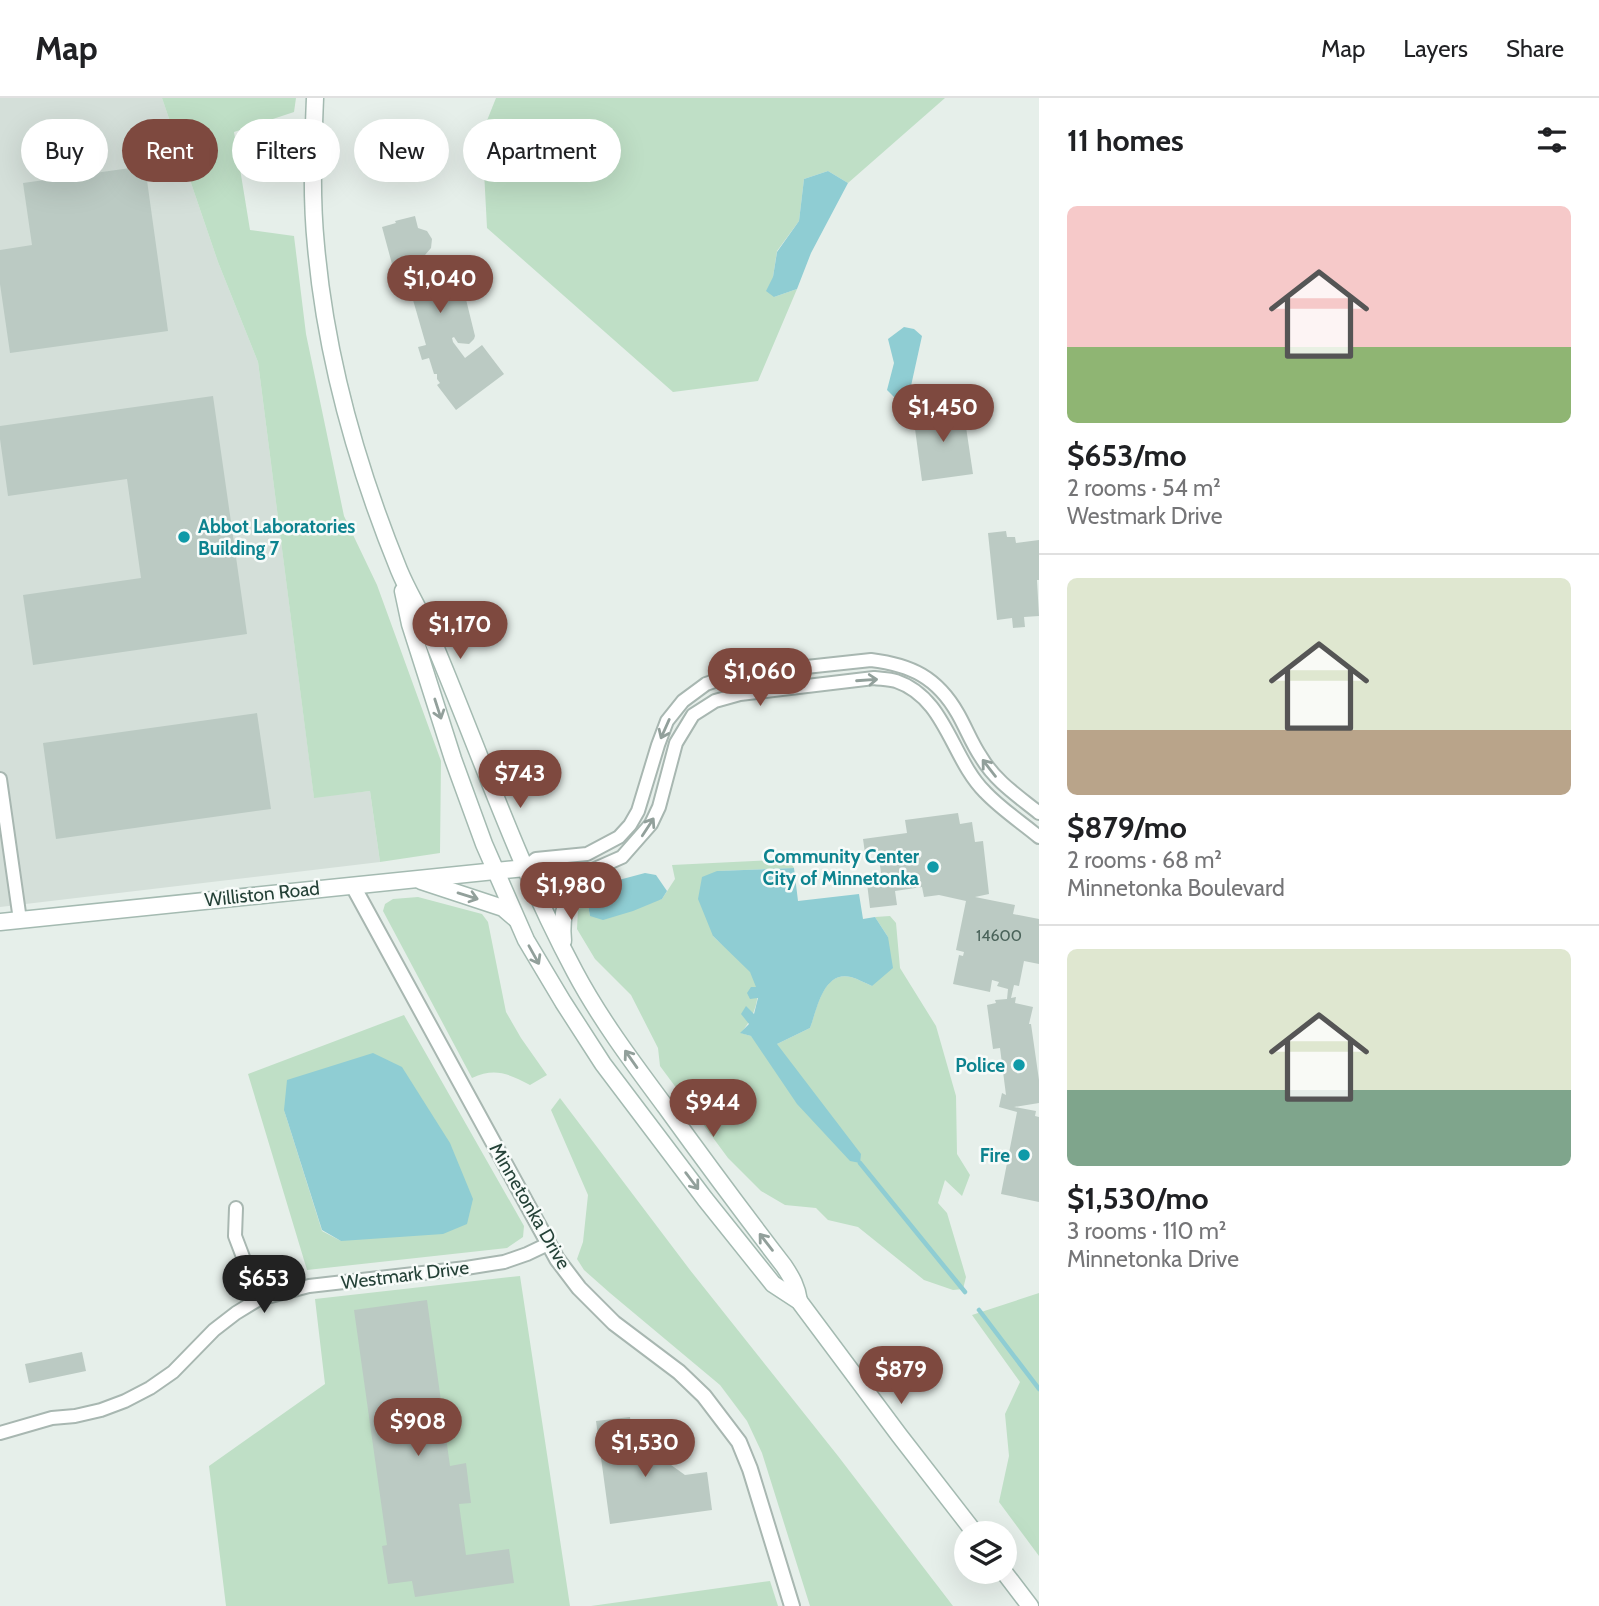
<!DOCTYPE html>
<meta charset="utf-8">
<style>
:root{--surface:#fff;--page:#f6f6f6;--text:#202124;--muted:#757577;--line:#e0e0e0;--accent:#7e493f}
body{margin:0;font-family:Cabin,sans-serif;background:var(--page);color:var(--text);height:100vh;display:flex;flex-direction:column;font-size:26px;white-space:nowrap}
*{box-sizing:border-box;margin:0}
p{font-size:23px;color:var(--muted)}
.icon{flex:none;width:38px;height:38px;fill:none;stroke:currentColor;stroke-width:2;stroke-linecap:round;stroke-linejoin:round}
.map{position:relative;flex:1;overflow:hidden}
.drawer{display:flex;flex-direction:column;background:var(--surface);width:560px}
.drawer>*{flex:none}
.guide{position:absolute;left:21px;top:21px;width:665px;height:63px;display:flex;gap:14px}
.buttons{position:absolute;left:954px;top:1423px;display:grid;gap:14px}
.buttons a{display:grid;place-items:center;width:63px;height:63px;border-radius:50%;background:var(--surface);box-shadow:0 7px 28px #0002;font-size:35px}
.price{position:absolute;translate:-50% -60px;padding:0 16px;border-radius:24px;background:var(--accent);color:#fff;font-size:23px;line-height:46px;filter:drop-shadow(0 2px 4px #0008)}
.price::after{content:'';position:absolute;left:50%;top:42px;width:21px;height:16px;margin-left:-10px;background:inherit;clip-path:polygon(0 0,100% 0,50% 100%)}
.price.current{background:#222;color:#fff}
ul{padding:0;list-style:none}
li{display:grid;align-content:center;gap:14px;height:371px;padding:0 28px}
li+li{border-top:2px solid var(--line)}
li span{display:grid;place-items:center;height:217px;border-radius:10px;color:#555}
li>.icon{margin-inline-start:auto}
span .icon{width:126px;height:126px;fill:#fffc;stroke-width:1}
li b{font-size:30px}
h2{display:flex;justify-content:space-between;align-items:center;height:84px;padding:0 28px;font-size:30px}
.chip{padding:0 24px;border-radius:32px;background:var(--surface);box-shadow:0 7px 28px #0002;font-size:24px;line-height:63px}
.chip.current{background:var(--accent);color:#fff}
header{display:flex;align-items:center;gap:42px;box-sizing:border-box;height:98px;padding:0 35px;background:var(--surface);border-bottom:2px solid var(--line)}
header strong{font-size:33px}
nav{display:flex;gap:38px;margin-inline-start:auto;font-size:24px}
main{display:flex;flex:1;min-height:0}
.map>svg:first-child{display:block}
</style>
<header>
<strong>Map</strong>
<nav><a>Map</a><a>Layers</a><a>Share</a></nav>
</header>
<main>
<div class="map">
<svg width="1039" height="1508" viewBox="0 0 1039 1508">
<rect width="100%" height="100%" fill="#e6efea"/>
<path fill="#d4dfd9" d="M 0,0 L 162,0 L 218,164 L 258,264 L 314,699 L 370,693 L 380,764 L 0,809 Z"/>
<g fill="#bfdfc6" fill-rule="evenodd">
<path d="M 162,0 L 296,0 L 294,14 L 234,34 L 250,132 L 294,138 L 306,236 L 344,418 L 377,487 L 441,663 L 440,755 L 380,764 L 370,693 L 314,700 L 258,264 L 218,164 Z"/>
<path d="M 496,0 L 945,0 L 848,85 L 828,73 L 804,81 L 799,123 L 777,153 L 773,179 L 774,199 L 797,191 L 758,283 L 673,294 L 487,130 L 482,35 Z"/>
<path d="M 773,762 L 791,765 L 794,770 L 717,773 L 713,838 C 723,848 742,862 750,873 C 765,894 755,918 741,935 L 777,946 L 810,930 C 817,911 823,872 851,879 C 858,881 865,885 872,888 L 888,839 L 875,819 L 890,818 L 896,825 L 900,870 L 936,928 L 956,998 L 957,1056 L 970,1077 L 962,1098 L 945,1082 L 938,1105 L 947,1115 L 966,1179 L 963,1191 L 953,1192 L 924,1182 L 858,1129 L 828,1122 L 816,1110 L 785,1107 L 761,1093 L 728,1060 L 660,968 L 658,950 L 631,897 L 595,861 L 577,831 L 578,811 L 588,807 L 590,818 L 662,801 L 675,781 L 672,767 Z"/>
<path d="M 418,799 L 482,816 L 488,824 L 506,914 L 521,940 L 547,977 L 530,987 C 509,976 495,969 472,980 L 383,813 L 385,806 L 393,801 Z"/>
<path d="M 404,917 L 524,1128 L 523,1139 L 507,1150 L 307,1172 L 248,976 ZM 284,1012 L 341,1143 L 322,1133 Z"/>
<path d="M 560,1000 L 690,1172 L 838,1358 L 953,1508 L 810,1508 L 762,1355 L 747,1323 L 720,1287 L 610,1195 L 584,1172 L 577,1161 L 583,1144 L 588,1097 L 551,1012 Z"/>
<path d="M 520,1178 L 570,1508 L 226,1508 L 209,1368 L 325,1286 L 315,1201 Z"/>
<path d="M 1039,1195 L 1039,1458 L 999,1404 L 1009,1358 L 1005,1316 L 1020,1284 L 972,1217 Z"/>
<path d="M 770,1483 L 778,1508 L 591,1508 Z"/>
</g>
<g fill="#8fcdd3">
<path d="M 828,73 L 848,85 L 811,155 L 797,191 L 774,199 L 766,193 L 773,179 L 777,154 L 799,123 L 804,81 Z"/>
<path d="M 904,229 L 914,231 L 922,238 L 909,297 L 895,300 L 887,292 L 894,265 L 888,241 Z"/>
<path d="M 794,770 L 798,803 L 859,796 L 863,821 L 875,819 L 888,839 L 893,870 L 872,888 C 865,885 858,881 851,879 C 823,872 817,912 810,930 L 777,946 L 861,1056 L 860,1065 L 850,1063 L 797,1006 L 751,938 L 740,935 L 749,926 L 741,916 L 746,908 L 754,916 L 758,900 L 750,901 L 747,895 L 751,889 L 756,889 L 750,874 L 713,838 L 698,801 L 702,779 L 717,773 Z"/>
<path d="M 645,775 L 656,777 L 667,793 L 662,801 L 633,813 L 603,822 L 590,818 L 588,807 L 615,783 Z"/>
<path d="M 373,955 L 402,969 L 450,1045 L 473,1101 L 467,1126 L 443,1136 L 341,1143 L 322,1132 L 284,1012 L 287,982 Z"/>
</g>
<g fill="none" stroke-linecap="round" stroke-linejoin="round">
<g stroke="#8fcdd3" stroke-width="4.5">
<path d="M 860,1065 L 965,1194"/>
<path d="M 979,1212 L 1039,1291"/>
</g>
</g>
<g fill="#bbcac3">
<path d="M 145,68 L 168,233 L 10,255 L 0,186 L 0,152 L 32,147 L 23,85 Z"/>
<path d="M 415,118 L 418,130 L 427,133 L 432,141 L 431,150 L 425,157 L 431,181 L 439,178 L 439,172 L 446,165 L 456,167 L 459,173 L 475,238 L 474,241 L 469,246 L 458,245 L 454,239 L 452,240 L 453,244 L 465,260 L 482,247 L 504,276 L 456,312 L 437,287 L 440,285 L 437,281 L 437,276 L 434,276 L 429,260 L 422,262 L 418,249 L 426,247 L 411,195 L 400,187 L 398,169 L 392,166 L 382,129 L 396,125 L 395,123 Z"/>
<path d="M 213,298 L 247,536 L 33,567 L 23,497 L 141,480 L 127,381 L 8,398 L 0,341 L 0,328 Z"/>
<path d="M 963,309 L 973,376 L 922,383 L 913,316 Z"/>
<path d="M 1006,433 L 1007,439 L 1015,439 L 1016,445 L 1039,442 L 1039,482 L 1037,482 L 1039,518 L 1024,519 L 1025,529 L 1013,530 L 1012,520 L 997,522 L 988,435 Z"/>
<path d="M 257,615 L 271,711 L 56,741 L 43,645 Z"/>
<path d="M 958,715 L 960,726 L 972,724 L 975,744 L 983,743 L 989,796 L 975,799 L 1015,807 L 1013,816 L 1039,821 L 1039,866 L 1024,863 L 1019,888 L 1014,887 L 1011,900 L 1016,899 L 1015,905 L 1033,909 L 1029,926 L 1031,926 L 1039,982 L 1039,1005 L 1014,1009 L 1036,1013 L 1035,1018 L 1039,1019 L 1039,1104 L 1001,1096 L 1017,1014 L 999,1009 L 1002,995 L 1006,997 L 1000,950 L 993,951 L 987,907 L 996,905 L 995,902 L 1007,901 L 1008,891 L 997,888 L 999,884 L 992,882 L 990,894 L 953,886 L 959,857 L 963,858 L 964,854 L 956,852 L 966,803 L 939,797 L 924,799 L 922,789 L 895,793 L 897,807 L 870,810 L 867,785 L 882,783 L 878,752 L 865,755 L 863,741 L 907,735 L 905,722 Z"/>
<path d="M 427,1202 L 450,1368 L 466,1365 L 471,1405 L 459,1406 L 466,1457 L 509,1451 L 514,1485 L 415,1499 L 412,1483 L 388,1486 L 382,1448 L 387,1447 L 354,1212 Z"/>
<path d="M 82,1254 L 86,1273 L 29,1285 L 25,1266 Z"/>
<path d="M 630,1319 L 632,1339 L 685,1377 L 707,1374 L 712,1412 L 610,1426 L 596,1323 Z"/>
</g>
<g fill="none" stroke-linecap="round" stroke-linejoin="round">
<defs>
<g id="minor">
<path d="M 0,681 L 20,822"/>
<path d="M 525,770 L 536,761 L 587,756 L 619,739 L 630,727 L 638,713 L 658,647 L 667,623 L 683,603 L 706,586 L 732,577 L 871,562 C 911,567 937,579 958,616 C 966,630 972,646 981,659 C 995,683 1018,698 1039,715"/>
<path d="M 525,770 L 542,777 L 588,774 L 622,759 L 651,726 L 659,709 L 676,645 L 693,617 L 715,603 L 740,596 L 874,580 C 881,581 889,581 896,583 C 946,600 951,660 985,694 C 1001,711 1021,724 1039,739"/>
<path d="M 236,1110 L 235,1138 L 259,1201"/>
<path d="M 0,1335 L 52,1320 L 75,1318 L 101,1312 L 125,1303 L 150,1290 L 173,1274 L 214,1232 L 236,1215 L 259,1201 L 309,1188 L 466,1170 L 504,1164 L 527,1156 L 548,1146"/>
</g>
<path id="tertiary" d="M 353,788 L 557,1161 L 579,1190 L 614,1225 L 679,1274 L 704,1298 L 739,1344 L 750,1371 L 792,1508"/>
<g id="secondary">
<path d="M 315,0 C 313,49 311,99 316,148 C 326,260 357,369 399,472 C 408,494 421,514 430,536 C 478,649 517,766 575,874 C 600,921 633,965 665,1008 C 704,1062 744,1116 784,1168 C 792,1180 797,1189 799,1203"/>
<path d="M 403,493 L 410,526 L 453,661 L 484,746 L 526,842 L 563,904 L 603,966 L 705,1101 L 773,1186 L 799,1203 L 899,1337 L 975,1435"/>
<path d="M 421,783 L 503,810 L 516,821"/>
<path d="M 0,824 L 525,770"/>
<path d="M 563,843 C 560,814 568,794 588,774"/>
<path d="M 1004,1474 L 1030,1508"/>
</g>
</defs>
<use href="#minor" stroke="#a8b7b1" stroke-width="16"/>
<use href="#tertiary" stroke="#a8b7b1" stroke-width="18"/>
<use href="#secondary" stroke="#a4bab1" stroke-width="19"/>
<use href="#minor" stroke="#fff" stroke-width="12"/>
<use href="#tertiary" stroke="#fff" stroke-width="14"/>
<use href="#secondary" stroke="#fff" stroke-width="16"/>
</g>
<defs><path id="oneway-shaft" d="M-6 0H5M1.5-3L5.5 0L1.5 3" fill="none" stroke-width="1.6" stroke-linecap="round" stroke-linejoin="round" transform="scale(1.75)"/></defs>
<g stroke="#92a09b">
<use href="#oneway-shaft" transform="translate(867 582) rotate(-4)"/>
<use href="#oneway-shaft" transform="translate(438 611) rotate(72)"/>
<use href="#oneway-shaft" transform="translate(665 631) rotate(114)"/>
<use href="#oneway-shaft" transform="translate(989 670) rotate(-128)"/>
<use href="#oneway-shaft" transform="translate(648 729) rotate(-57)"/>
<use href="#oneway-shaft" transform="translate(468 798) rotate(17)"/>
<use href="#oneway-shaft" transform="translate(534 857) rotate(61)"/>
<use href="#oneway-shaft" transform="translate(631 961) rotate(-125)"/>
<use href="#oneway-shaft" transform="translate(692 1083) rotate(53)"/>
<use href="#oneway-shaft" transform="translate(766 1144) rotate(-128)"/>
</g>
<g fill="#0f9aa8" stroke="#f7fbf9" stroke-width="2.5">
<circle cx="184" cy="439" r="7"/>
<circle cx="933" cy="769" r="7"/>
<circle cx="1019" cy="967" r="7"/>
<circle cx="1024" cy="1057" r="7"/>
</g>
<g text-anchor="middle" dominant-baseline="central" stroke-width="5" stroke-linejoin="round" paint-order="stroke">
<g font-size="16" fill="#4a635a">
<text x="999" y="837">14600</text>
</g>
<g font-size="19" font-weight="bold" fill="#0d838f" stroke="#f7fbf9" text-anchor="end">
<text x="198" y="428" text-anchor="start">Abbot Laboratories<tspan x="198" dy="22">Building 7</tspan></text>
<text x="919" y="758">Community Center<tspan x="919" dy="22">City of Minnetonka</tspan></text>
<text x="1005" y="967">Police</text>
<text x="1010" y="1057">Fire</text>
</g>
<g font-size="19" fill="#244137" stroke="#f7fbf9">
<text transform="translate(262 796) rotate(-6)">Williston Road</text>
<text transform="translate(530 1108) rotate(60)">Minnetonka Drive</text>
<text transform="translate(405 1177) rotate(-7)">Westmark Drive</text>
</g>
</g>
</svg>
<div class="buttons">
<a><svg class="icon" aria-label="layers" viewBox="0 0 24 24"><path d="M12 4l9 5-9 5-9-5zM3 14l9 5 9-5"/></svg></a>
</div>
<b class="price" style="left:440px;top:217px">$1,040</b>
<b class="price" style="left:943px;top:346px">$1,450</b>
<b class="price" style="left:460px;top:563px">$1,170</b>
<b class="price" style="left:760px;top:610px">$1,060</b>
<b class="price" style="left:520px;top:712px">$743</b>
<b class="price" style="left:571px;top:824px">$1,980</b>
<b class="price" style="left:713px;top:1041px">$944</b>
<b class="price current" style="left:264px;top:1217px">$653</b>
<b class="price" style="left:901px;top:1308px">$879</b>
<b class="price" style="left:418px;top:1360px">$908</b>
<b class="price" style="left:645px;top:1381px">$1,530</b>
<div class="guide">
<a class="chip">Buy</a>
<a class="chip current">Rent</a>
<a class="chip">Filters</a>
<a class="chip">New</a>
<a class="chip">Apartment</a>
</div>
</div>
<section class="drawer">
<h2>11 homes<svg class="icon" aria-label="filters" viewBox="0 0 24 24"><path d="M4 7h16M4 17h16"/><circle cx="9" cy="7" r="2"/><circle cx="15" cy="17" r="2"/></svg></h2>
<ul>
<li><span style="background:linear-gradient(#f6c9c9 65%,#8fb573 0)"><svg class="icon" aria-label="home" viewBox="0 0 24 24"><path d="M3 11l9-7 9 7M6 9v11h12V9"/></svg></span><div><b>$653/mo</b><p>2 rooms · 54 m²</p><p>Westmark Drive</p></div></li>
<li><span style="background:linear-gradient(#dfe7d0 70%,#b9a48a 0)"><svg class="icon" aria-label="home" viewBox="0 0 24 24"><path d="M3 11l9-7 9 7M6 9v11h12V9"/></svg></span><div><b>$879/mo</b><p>2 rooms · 68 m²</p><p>Minnetonka Boulevard</p></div></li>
<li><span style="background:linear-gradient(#dfe7d0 65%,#7fa58c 0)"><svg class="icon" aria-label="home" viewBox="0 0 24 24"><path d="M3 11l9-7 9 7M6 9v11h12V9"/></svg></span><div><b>$1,530/mo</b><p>3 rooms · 110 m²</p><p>Minnetonka Drive</p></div></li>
</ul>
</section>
</main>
